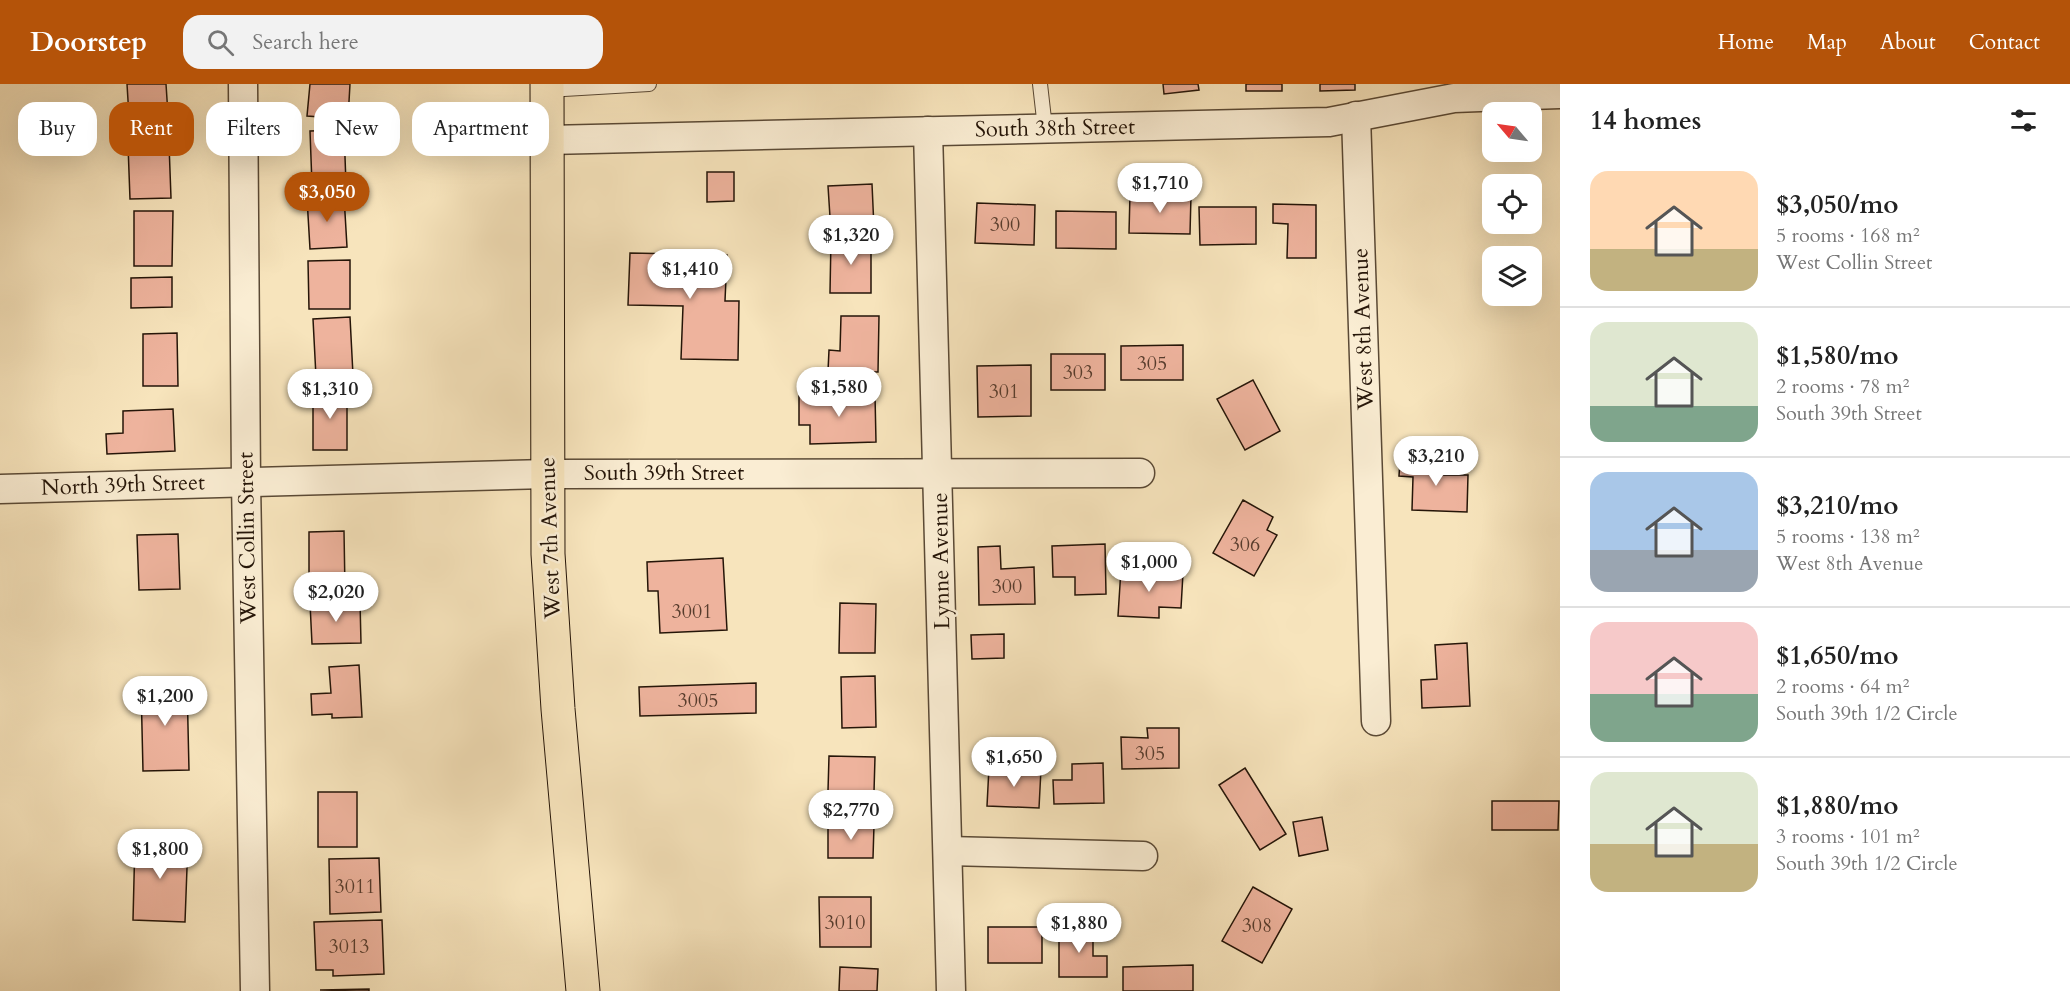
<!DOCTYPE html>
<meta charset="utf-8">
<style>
:root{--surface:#fff;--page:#f2f2f2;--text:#222;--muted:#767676;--line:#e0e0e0;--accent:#b45309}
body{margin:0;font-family:Cardo,serif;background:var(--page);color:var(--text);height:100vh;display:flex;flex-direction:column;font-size:22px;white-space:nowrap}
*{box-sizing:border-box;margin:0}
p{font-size:20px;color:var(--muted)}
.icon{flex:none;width:33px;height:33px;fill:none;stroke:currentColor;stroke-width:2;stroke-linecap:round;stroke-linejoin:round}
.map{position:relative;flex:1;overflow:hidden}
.side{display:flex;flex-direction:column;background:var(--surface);width:510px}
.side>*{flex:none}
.guide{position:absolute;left:18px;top:18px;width:570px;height:54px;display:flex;gap:12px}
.needle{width:39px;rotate:299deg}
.fabs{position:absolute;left:1482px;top:18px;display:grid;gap:12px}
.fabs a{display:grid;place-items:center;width:60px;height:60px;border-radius:12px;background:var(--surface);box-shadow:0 6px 24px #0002;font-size:30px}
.price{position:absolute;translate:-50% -51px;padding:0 14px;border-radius:21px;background:#fff;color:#222;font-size:20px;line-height:39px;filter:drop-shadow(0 2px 3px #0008)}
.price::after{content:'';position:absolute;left:50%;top:36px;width:18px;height:14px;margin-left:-9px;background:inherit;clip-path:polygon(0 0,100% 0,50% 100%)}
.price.selected{background:var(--accent);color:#fff}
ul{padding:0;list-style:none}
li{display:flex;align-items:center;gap:18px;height:150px;padding:0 30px}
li+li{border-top:2px solid var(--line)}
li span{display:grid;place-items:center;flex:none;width:168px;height:120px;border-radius:18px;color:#555}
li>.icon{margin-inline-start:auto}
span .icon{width:72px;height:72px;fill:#fffc;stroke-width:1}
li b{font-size:26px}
h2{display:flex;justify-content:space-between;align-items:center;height:72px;padding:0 30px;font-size:26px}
.pill{padding:0 21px;border-radius:18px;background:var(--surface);box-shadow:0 6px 24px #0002;font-size:21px;line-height:54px}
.pill.selected{background:var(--accent);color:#fff}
header{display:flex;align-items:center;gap:36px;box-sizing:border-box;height:84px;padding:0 30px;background:var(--accent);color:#fff}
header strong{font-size:28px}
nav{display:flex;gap:33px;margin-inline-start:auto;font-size:21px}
.search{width:420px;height:54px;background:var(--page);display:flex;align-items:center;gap:15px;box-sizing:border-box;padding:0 21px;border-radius:18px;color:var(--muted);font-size:22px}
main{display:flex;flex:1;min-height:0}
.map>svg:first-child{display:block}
</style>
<header>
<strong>Doorstep</strong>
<div class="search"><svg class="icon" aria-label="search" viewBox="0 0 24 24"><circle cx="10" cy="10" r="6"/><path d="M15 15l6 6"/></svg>Search here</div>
<nav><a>Home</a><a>Map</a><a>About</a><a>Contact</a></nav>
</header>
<main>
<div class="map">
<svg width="1560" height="907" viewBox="0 0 1560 907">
<rect width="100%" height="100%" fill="#f7e4bc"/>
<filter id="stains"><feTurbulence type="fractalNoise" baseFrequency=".00333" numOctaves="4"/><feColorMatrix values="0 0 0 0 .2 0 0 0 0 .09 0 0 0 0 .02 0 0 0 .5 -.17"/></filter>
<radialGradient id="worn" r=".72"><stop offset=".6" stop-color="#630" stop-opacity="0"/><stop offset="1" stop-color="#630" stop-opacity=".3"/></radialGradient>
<g fill="#eeb39d" stroke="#251508" stroke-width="1.5">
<path d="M 127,0 L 166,0 L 169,46 L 130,49 Z"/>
<path d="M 310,0 L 350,0 L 348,35 L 307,32 Z"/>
<path d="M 1163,0 L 1198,0 L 1199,6 L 1164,10 Z"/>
<rect x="1246" y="0" width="36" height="7"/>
<path d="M 1320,0 L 1355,0 L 1355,6 L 1320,7 Z"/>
<path d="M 344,46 L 346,100 L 312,101 L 310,47 Z"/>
<path d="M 169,60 L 171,114 L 130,115 L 128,61 Z"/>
<path d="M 707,88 L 734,88 L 734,117 L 707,118 Z"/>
<path d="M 872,100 L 874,144 L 847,146 L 846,132 L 830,133 L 828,102 Z"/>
<path d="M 1130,110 L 1191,111 L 1190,150 L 1129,149 Z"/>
<path d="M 344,112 L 347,163 L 310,165 L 307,114 Z"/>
<path d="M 977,119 L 1035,121 L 1034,161 L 975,159 Z"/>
<path d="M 1273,120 L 1316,121 L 1316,174 L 1287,174 L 1288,140 L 1273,139 Z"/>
<path d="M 1199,123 L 1256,123 L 1256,160 L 1200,161 Z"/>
<path d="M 134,127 L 173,127 L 172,182 L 134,182 Z"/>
<path d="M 1056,127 L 1116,128 L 1116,165 L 1056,164 Z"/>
<path d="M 831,154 L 871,154 L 871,209 L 830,209 Z"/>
<path d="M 630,169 L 727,171 L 725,217 L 739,217 L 738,276 L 681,275 L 683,222 L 628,221 Z"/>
<path d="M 350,176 L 350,225 L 309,225 L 308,177 Z"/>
<path d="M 172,193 L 172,223 L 131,224 L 131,194 Z"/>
<path d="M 841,232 L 879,232 L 878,288 L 828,287 L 829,266 L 840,267 Z"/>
<path d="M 350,233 L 353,291 L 316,293 L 313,235 Z"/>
<path d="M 177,249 L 178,302 L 143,302 L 143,250 Z"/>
<path d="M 1183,261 L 1183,296 L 1121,296 L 1121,262 Z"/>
<rect x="1051" y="270" width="54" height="36"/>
<path d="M 1031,281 L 1031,332 L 978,333 L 977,282 Z"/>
<path d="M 1253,296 L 1280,347 L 1245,366 L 1217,315 Z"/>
<rect x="313" y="307" width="34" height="59"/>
<path d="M 875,311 L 876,358 L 810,360 L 810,341 L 799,341 L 799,312 Z"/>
<path d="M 173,325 L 175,367 L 107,370 L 106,350 L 123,349 L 123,327 Z"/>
<path d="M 1400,377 L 1444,378 L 1444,391 L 1468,391 L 1467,428 L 1412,426 L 1413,393 L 1399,392 Z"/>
<path d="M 1243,416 L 1273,433 L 1267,446 L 1277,451 L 1254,492 L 1213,469 Z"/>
<path d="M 344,447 L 345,506 L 309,507 L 309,448 Z"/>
<path d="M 178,450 L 180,505 L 139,506 L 137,451 Z"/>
<path d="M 1105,460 L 1106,510 L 1075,511 L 1075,493 L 1053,493 L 1052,462 Z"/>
<path d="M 1000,462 L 1001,485 L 1034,483 L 1035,520 L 979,521 L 978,463 Z"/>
<path d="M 723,474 L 727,546 L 660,549 L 658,507 L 648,507 L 647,478 Z"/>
<path d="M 1121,485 L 1183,489 L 1181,524 L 1159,523 L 1159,534 L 1118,532 Z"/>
<path d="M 360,518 L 361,559 L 312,560 L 310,519 Z"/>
<path d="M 840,519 L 876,520 L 875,569 L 839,569 Z"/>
<path d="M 1004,550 L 1004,574 L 972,575 L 971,551 Z"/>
<path d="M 1467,559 L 1470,622 L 1422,624 L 1421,596 L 1437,595 L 1435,561 Z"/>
<path d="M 359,581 L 362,633 L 332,634 L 332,630 L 312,631 L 311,610 L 331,609 L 329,583 Z"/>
<path d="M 875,592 L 876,643 L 842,644 L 841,593 Z"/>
<path d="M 187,599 L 189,686 L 143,687 L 141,601 Z"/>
<path d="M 756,599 L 756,629 L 640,632 L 639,603 Z"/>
<path d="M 1147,644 L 1179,644 L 1179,684 L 1122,685 L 1121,653 L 1148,654 Z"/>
<path d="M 829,672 L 875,673 L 874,708 L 828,707 Z"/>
<path d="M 1103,679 L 1104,719 L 1054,720 L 1053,696 L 1072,696 L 1072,680 Z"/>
<path d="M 989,683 L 1041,685 L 1039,724 L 987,722 Z"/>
<path d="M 1245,684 L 1286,750 L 1260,766 L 1219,701 Z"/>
<rect x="318" y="708" width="39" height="55"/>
<path d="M 1492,717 L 1559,717 L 1558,746 L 1492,746 Z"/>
<path d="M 1322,733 L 1328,766 L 1299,772 L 1293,738 Z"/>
<path d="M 828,740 L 874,741 L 873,774 L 828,774 Z"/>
<path d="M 135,755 L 188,757 L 185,838 L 133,836 Z"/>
<path d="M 379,774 L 381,828 L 330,830 L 329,775 Z"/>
<path d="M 1253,803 L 1292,825 L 1262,879 L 1222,857 Z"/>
<path d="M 819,813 L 871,813 L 871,863 L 820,863 Z"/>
<path d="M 382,836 L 384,890 L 333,892 L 333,886 L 316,886 L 314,838 Z"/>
<path d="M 1059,842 L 1093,842 L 1093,872 L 1107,872 L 1107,893 L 1059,893 Z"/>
<rect x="988" y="843" width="54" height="36"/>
<path d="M 1193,881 L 1193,907 L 1123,907 L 1123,883 Z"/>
<path d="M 840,883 L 878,885 L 877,907 L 839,907 Z"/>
<path d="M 369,905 L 369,907 L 320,906 Z"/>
</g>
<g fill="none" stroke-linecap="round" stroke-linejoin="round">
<defs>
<g id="lane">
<path d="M 1040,0 L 1045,44"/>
<path d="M 547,6 L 649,0"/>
</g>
<g id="street">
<path d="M 243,0 L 246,398 L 255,907"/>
<path d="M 1356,32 L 1376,637"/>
<path d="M 928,47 L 951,907"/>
<path d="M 548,56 L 1329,38 L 1454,14 L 1560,10"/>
<path d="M 0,405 L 547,390 L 1140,389"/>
<path d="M 948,767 L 1143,772"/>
</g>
<path id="primary" d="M 547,0 L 548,470 L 558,625 L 583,907"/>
</defs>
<use href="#lane" stroke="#5a4935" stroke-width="16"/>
<use href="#street" stroke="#5a4935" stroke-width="31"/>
<use href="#primary" stroke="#251508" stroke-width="35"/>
<use href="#lane" stroke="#faedd3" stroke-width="14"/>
<use href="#street" stroke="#faedd3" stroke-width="28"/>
<use href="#primary" stroke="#f7e4bc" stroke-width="33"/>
</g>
<g text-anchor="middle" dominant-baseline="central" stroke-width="5" stroke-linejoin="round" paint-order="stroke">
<g font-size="20" fill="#573c2d">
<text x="1005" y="140">300</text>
<text x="1152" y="279">305</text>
<text x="1078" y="288">303</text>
<text x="1004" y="307">301</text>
<text x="1245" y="460">306</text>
<text x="1007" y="502">300</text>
<text x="692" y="527">3001</text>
<text x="698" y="616">3005</text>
<text x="1150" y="669">305</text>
<text x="355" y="802">3011</text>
<text x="845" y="838">3010</text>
<text x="1257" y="841">308</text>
<text x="349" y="862">3013</text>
</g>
<g font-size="22" fill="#251508" stroke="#faedd3">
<text transform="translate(1055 44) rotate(-1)">South 38th Street</text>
<text transform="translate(1363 245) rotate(-92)">West 8th Avenue</text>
<text x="664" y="389">South 39th Street</text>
<text transform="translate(123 401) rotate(-2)">North 39th Street</text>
<text transform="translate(247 454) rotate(-91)">West Collin Street</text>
<text transform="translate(550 454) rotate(-92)">West 7th Avenue</text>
<text transform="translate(941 477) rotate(-91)">Lynne Avenue</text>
</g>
</g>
<rect width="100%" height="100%" filter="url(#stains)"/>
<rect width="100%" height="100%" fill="url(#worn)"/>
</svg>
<div class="fabs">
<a><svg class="needle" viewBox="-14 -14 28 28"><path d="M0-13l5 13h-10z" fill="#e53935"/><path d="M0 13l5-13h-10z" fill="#767676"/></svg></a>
<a><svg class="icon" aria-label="locate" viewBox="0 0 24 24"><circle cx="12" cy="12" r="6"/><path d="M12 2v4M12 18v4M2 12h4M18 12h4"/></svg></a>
<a><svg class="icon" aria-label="layers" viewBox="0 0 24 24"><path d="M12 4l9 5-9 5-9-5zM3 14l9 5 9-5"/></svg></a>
</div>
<b class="price" style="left:1160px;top:130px">$1,710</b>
<b class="price selected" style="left:327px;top:139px">$3,050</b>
<b class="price" style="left:851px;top:182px">$1,320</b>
<b class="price" style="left:690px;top:216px">$1,410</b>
<b class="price" style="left:839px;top:334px">$1,580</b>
<b class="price" style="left:330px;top:336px">$1,310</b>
<b class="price" style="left:1436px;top:403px">$3,210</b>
<b class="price" style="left:1149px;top:509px">$1,000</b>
<b class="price" style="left:336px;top:539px">$2,020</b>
<b class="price" style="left:165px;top:643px">$1,200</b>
<b class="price" style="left:1014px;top:704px">$1,650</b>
<b class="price" style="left:851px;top:757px">$2,770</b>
<b class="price" style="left:160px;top:796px">$1,800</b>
<b class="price" style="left:1079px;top:870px">$1,880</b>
<div class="guide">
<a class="pill">Buy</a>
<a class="pill selected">Rent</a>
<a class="pill">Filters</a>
<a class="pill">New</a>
<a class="pill">Apartment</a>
</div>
</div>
<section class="side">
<h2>14 homes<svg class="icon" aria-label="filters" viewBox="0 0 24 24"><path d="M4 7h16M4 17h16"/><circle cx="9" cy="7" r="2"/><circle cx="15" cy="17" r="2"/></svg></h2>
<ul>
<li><span style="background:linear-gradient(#ffd9b3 65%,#c2b280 0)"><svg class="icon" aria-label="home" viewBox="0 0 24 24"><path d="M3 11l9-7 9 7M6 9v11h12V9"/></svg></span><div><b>$3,050/mo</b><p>5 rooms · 168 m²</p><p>West Collin Street</p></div></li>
<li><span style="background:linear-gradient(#dfe7d0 70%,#7fa58c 0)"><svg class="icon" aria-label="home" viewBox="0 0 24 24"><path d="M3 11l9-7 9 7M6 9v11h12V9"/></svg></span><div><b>$1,580/mo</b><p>2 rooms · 78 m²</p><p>South 39th Street</p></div></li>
<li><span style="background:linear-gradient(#a9c7e8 65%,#9aa5b1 0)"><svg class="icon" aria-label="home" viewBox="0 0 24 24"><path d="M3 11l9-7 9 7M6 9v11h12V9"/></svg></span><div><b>$3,210/mo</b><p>5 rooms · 138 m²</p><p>West 8th Avenue</p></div></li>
<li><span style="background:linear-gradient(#f6c9c9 60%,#7fa58c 0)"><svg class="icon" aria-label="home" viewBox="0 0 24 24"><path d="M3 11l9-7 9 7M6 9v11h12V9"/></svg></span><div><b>$1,650/mo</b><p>2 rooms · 64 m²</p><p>South 39th 1/2 Circle</p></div></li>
<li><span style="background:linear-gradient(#dfe7d0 60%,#c2b280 0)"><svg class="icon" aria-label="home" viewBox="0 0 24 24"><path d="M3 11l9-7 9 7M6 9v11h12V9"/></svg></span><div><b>$1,880/mo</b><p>3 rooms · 101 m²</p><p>South 39th 1/2 Circle</p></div></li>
</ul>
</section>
</main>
